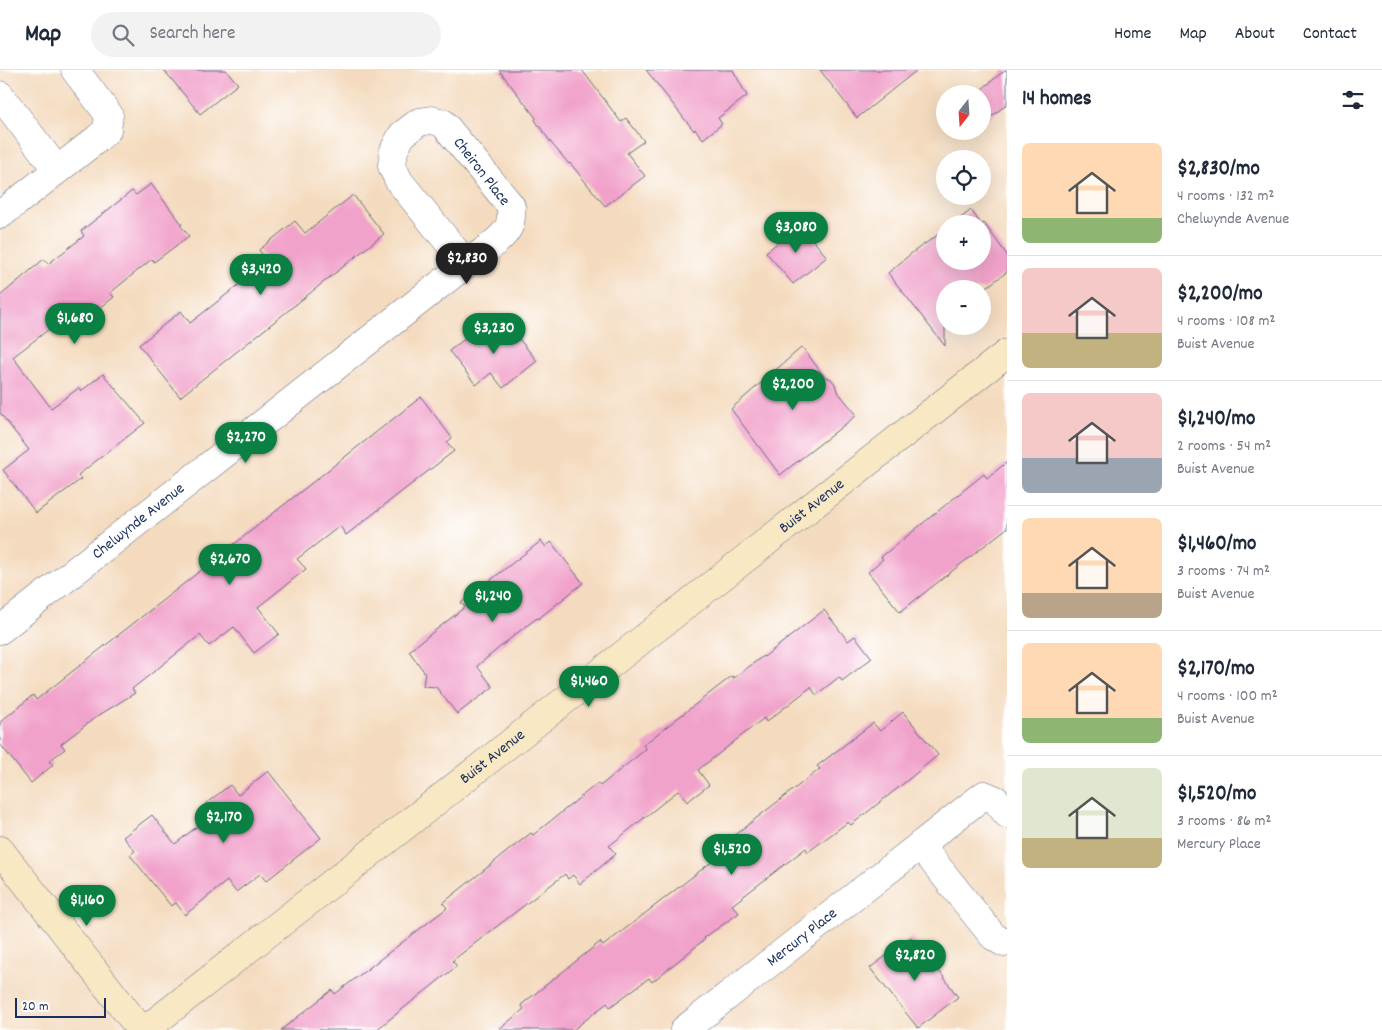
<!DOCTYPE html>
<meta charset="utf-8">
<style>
:root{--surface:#fff;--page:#f2f2f3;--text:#1f2937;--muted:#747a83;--line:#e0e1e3;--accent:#0b8043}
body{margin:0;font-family:Dekko,sans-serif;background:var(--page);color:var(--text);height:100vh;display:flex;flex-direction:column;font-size:19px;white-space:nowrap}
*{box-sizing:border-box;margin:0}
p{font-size:16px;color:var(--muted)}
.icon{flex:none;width:28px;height:28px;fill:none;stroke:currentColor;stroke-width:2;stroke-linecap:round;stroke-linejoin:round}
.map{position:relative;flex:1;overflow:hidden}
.details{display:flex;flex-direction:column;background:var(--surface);width:375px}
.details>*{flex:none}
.needle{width:32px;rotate:197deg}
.buttons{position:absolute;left:936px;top:15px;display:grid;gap:10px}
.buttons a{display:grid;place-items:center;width:55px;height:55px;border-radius:50%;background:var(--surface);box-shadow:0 5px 20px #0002;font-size:25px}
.scale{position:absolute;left:15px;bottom:12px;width:91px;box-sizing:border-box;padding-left:5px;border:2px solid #1b2f5e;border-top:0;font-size:14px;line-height:18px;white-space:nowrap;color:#1b2f5e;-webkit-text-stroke:4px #fff;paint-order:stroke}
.price{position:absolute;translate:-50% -42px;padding:0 11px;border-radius:18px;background:var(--accent);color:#fff;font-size:16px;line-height:32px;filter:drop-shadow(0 1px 2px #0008)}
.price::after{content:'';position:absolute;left:50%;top:30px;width:15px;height:11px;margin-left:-8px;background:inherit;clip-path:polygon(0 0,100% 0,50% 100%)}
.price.selected{background:#222;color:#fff}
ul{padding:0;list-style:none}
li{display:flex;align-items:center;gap:15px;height:125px;padding:0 15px}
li+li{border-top:1px solid var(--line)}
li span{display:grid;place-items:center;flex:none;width:140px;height:100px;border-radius:8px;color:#555}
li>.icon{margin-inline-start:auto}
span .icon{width:60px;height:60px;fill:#fffc;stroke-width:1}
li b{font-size:21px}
h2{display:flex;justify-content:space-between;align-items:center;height:60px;padding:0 15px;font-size:21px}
header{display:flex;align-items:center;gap:30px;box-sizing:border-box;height:70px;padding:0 25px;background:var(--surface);border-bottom:1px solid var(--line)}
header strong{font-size:24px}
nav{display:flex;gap:28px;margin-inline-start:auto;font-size:18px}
.search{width:350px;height:45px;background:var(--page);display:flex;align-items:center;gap:12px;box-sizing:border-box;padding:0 18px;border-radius:28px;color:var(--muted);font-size:19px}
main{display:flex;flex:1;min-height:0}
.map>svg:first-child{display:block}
</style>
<header>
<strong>Map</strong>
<div class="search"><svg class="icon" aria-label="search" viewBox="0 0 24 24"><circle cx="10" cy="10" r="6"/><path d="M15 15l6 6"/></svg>Search here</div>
<nav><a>Home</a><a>Map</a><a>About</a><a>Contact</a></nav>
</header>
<main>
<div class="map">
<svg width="1007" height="960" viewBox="0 0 1007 960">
<rect width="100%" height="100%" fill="#fff"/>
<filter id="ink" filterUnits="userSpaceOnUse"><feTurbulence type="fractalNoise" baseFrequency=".02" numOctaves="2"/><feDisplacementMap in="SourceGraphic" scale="10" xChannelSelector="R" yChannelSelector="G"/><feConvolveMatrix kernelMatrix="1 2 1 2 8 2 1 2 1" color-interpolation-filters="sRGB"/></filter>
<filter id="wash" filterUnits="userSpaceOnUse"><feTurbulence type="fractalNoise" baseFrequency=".0096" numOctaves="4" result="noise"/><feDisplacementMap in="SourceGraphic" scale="20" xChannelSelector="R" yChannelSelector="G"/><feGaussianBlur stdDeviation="1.12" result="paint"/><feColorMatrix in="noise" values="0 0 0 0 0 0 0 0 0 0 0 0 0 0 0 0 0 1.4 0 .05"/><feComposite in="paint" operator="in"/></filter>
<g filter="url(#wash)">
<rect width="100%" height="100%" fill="#f4dbbf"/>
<g id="blocks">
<g fill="#f1a2ca">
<path d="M 164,0 L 226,0 L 238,14 L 200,44 Z"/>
<path d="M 499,0 L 582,0 L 621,52 L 626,48 L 644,71 L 627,83 L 645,106 L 605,136 L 570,93 L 569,94 L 552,74 L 535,50 L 536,48 Z"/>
<path d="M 646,0 L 733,0 L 747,26 L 718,48 L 722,54 L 703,69 L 695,59 L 694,61 Z"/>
<path d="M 820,0 L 917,0 L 857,48 Z"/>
<path d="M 1005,0 L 1007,0 L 1007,34 L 982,54 L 982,19 Z"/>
<path d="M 151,114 L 182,154 L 180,155 L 189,166 L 154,192 L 152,189 L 110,223 L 114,227 L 85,250 L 82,248 L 60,265 L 53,256 L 13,287 L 51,338 L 79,318 L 81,321 L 103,304 L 145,353 L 78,405 L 81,409 L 36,443 L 3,400 L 29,380 L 0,343 L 0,226 L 44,189 L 48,194 L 84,166 L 81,161 L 132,121 L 136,125 Z"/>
<path d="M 353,125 L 384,164 L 180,327 L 139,275 L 181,241 L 190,253 L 268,192 L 259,180 L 295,151 L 305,163 Z"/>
<path d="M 971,140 L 981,154 L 953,154 Z"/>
<path d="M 984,153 L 1007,185 L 1007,202 L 984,219 L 945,219 L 945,276 L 888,203 L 913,182 L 945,160 L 945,191 L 982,191 L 982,154 Z"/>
<path d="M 800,155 L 827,187 L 793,214 L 766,182 Z"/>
<path d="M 502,248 L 537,291 L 503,318 L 491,303 L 476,315 L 449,281 L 476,260 L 480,265 Z"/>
<path d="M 802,277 L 824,306 L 831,309 L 835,314 L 837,321 L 857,345 L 780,405 L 731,339 Z"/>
<path d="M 421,327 L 452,368 L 447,372 L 454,381 L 346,465 L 340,456 L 297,489 L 306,499 L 258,537 L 279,564 L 254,583 L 234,557 L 209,576 L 200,565 L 132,619 L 135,623 L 96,647 L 61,674 L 65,679 L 49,691 L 53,695 L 31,713 L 0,674 L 0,652 L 33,625 L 36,630 Z"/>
<path d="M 1007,392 L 1007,458 L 900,542 L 868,502 L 883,489 L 881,487 L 984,404 L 987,408 Z"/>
<path d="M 541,471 L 546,477 L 551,472 L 583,513 L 538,549 L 537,548 L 517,563 L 477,596 L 493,617 L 457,644 L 436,617 L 423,616 L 425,603 L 409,581 L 465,537 L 461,533 Z"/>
<path d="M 824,540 L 848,571 L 855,566 L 872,588 L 842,611 L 839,607 L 816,625 L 811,617 L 766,652 L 764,648 L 721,682 L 698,700 L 709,715 L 687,732 L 679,720 L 609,776 L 616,784 L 580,814 L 573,805 L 568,809 L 565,804 L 452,891 L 457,896 L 376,960 L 281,960 L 332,920 L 335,924 L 447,838 L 443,833 L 509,780 L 531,763 L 533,765 L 598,713 L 600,716 L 646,679 L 643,675 L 732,606 L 734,608 L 763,586 L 764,587 Z"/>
<path d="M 903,642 L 938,685 L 903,714 L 851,755 L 848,752 L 808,782 L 806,778 L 732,835 L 739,843 L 704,868 L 705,869 L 652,912 L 649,908 L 610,937 L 607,933 L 573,960 L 498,960 L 524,939 L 521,935 L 600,872 L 603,876 L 723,783 L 719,777 L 820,699 L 817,696 L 873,653 L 880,661 Z"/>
<path d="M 268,701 L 321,768 L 266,811 L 260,804 L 236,822 L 227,811 L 185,845 L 176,833 L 171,836 L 130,785 L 135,781 L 123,767 L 152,745 L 175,774 L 213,744 L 205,734 L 230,715 L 238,725 Z"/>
<path d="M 911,867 L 923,882 L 927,882 L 932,891 L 958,927 L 918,958 L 870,898 Z"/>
</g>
</g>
</g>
<g filter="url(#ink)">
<use href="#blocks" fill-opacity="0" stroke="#676b80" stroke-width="1"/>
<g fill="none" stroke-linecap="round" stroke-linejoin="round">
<defs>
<g id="street">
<path d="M 0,25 L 57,100"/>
<path d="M 432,50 L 443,53 L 511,136 C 511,142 512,150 509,156 C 504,169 478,185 466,194 L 399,111 L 392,96 L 394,80 L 402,65 L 419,52 Z"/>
<path d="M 0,145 L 97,69 L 107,60 L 109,45 L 75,0"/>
<path id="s1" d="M 0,560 L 466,194"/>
<path d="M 920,775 L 993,866 L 1004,873 L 1007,872"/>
<path id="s2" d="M 684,960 L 984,725 L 996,730 L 1007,744"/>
</g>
<g id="secondary">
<path d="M 0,780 L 141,960"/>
<path id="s3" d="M 145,960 L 1007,283"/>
</g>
</defs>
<use href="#street" stroke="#676b80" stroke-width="29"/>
<use href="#secondary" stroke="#676b80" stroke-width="29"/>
<use href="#street" stroke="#fff" stroke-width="28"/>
<use href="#secondary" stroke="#f8e8c3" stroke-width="28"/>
</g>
</g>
<g text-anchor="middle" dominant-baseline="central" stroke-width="4.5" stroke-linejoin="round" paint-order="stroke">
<g font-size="16" fill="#1b2f5e" stroke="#fff">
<text transform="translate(481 102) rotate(52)">Cheiron Place</text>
<text stroke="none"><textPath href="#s3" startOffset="848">Buist Avenue</textPath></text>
<text stroke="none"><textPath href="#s1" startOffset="176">Chelwynde Avenue</textPath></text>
<text stroke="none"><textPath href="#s3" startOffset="442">Buist Avenue</textPath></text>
<text stroke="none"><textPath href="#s2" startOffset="150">Mercury Place</textPath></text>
</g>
</g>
</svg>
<div class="buttons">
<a><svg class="needle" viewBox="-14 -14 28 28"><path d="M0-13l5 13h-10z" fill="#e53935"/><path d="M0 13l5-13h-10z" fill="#747a83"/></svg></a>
<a><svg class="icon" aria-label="locate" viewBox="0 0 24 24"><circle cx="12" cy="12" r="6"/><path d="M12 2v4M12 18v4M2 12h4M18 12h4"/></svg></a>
<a>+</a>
<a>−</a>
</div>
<div class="scale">20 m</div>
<b class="price" style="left:796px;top:184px">$3,080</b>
<b class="price selected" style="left:467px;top:215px">$2,830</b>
<b class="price" style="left:261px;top:226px">$3,420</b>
<b class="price" style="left:75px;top:275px">$1,680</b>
<b class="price" style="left:494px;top:285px">$3,230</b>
<b class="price" style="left:793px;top:341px">$2,200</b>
<b class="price" style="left:246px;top:394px">$2,270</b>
<b class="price" style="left:230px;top:516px">$2,670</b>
<b class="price" style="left:493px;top:553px">$1,240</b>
<b class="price" style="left:589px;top:638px">$1,460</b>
<b class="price" style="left:224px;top:774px">$2,170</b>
<b class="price" style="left:732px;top:806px">$1,520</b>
<b class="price" style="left:87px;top:857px">$1,160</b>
<b class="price" style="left:915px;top:912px">$2,820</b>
</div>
<section class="details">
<h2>14 homes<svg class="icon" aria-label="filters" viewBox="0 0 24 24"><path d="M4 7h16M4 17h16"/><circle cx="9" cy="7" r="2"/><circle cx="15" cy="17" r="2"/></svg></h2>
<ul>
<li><span style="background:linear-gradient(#ffd9b3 75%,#8fb573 0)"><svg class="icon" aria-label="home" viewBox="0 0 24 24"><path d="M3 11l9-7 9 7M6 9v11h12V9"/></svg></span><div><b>$2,830/mo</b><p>4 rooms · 132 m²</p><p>Chelwynde Avenue</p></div></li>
<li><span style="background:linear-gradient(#f6c9c9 65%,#c2b280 0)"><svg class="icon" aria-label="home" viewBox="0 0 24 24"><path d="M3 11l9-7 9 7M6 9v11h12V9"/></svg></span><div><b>$2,200/mo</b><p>4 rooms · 108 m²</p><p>Buist Avenue</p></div></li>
<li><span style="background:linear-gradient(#f6c9c9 65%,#9aa5b1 0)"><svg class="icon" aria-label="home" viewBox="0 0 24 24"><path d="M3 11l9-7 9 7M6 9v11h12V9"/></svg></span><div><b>$1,240/mo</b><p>2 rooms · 54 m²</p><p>Buist Avenue</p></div></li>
<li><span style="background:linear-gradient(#ffd9b3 75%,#b9a48a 0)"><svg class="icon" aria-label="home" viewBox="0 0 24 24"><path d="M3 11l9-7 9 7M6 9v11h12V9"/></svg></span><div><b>$1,460/mo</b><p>3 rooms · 74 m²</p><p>Buist Avenue</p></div></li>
<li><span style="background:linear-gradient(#ffd9b3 75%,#8fb573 0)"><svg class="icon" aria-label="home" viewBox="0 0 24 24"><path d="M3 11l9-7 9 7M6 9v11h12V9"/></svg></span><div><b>$2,170/mo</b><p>4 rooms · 100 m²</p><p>Buist Avenue</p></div></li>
<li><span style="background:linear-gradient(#dfe7d0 70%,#c2b280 0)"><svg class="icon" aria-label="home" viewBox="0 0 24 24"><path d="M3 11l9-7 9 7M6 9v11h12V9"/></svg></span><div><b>$1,520/mo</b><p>3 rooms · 86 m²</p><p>Mercury Place</p></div></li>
</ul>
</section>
</main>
